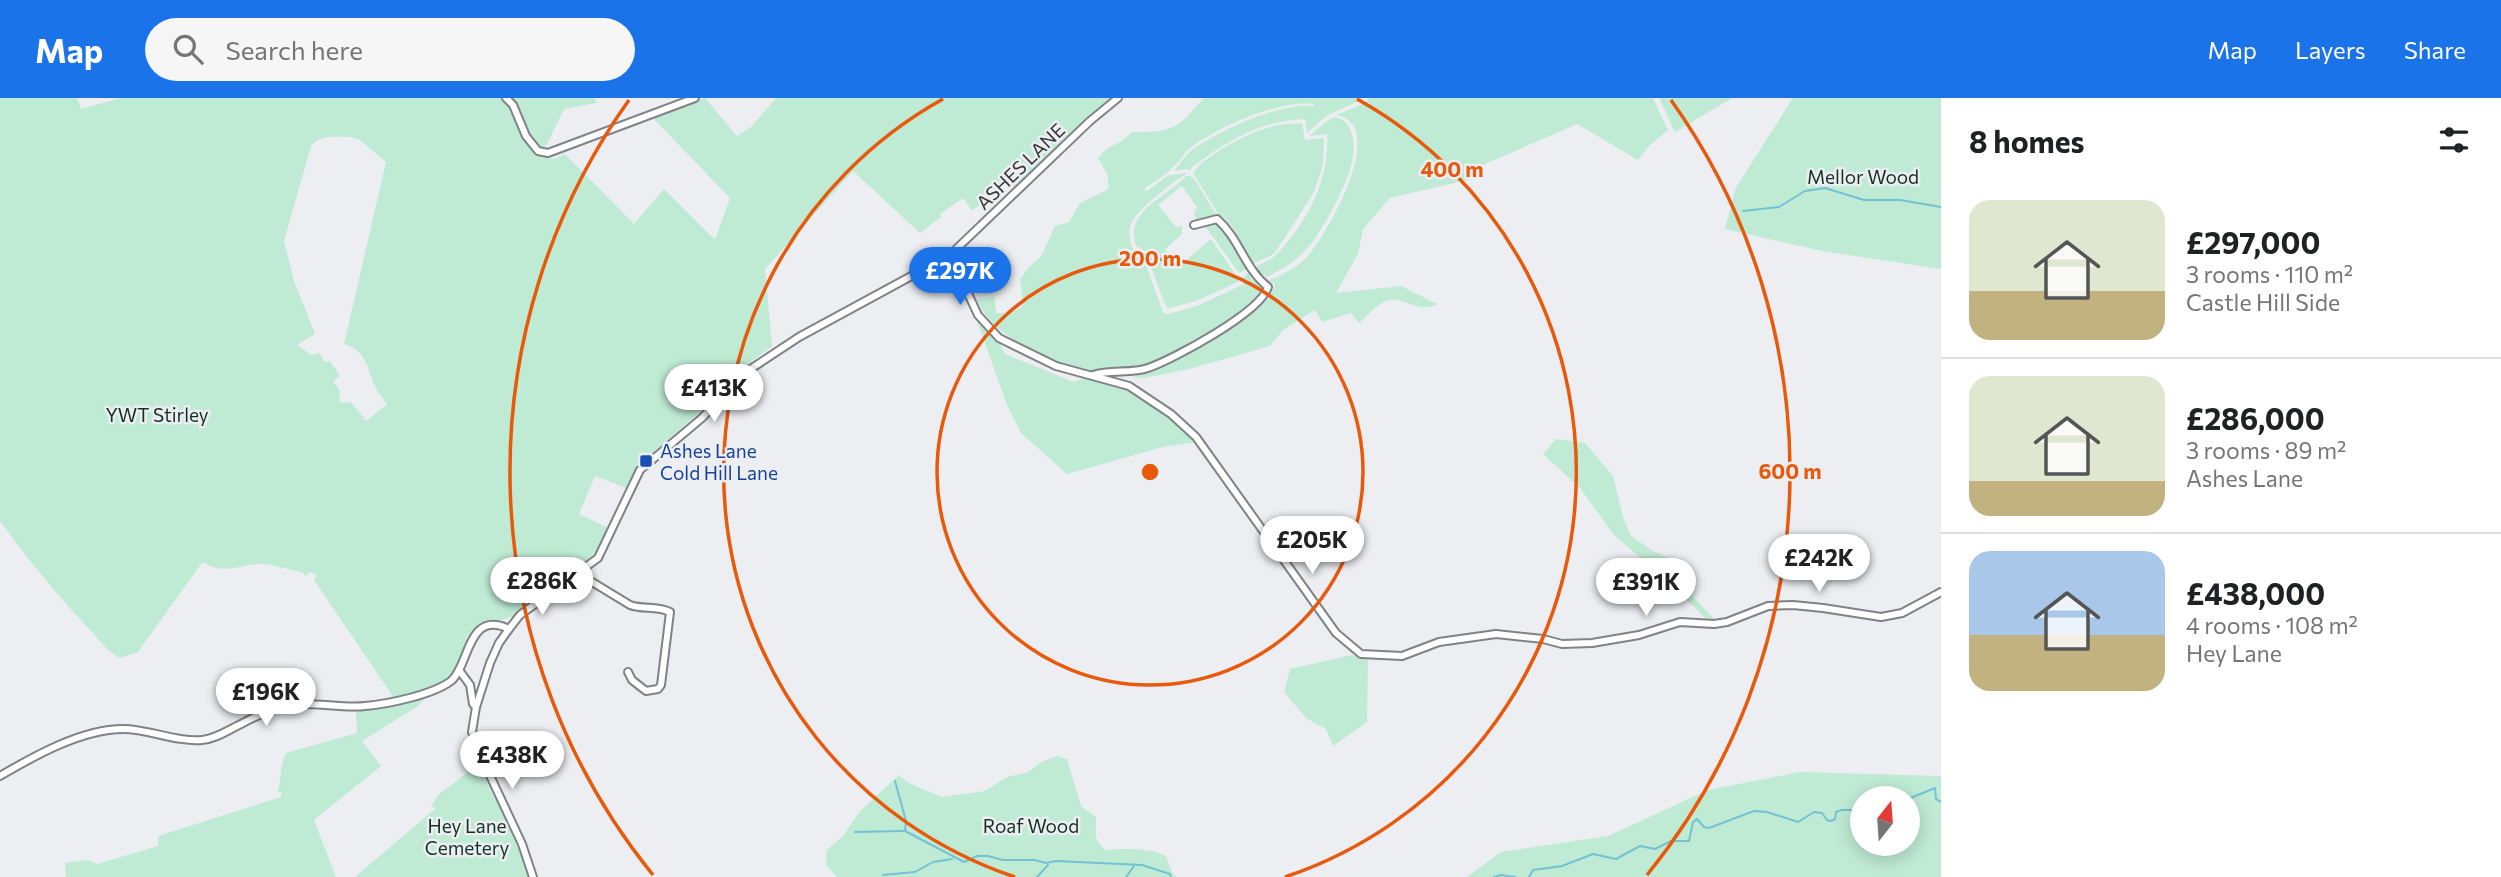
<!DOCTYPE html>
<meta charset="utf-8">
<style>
:root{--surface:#fff;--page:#f6f6f6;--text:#202124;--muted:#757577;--line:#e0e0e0;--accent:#1a73e8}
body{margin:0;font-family:Commissioner,sans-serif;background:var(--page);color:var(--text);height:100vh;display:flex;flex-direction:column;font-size:26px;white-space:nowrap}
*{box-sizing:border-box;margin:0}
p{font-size:23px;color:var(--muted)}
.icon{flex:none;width:38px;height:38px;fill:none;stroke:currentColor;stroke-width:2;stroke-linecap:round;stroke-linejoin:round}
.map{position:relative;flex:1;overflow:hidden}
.sheet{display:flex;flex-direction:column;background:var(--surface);width:560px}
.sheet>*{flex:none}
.needle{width:46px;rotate:17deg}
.fabs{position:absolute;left:1850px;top:688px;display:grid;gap:14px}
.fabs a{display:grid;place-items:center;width:70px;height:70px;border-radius:50%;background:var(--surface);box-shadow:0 4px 18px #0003;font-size:35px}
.price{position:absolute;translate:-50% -60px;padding:0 16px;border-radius:24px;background:#fff;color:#222;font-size:23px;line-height:46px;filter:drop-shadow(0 2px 4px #0008)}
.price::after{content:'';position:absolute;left:50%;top:42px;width:21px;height:16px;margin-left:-10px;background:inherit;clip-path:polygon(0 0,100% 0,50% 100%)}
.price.active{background:var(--accent);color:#fff}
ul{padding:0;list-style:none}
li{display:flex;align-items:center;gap:21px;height:175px;padding:0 28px}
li+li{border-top:2px solid var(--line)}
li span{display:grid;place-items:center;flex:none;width:196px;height:140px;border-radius:21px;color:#555}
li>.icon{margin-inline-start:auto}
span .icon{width:84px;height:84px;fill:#fffc;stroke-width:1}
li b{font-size:30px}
h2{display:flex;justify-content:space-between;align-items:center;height:84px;padding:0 28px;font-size:30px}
header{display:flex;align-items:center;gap:42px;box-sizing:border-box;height:98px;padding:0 35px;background:var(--accent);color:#fff}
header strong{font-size:33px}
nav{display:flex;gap:38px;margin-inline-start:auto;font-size:24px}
.search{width:490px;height:63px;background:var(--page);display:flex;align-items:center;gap:18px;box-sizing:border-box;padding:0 24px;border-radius:38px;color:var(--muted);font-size:26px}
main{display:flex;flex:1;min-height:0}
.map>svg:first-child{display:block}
</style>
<header>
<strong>Map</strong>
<div class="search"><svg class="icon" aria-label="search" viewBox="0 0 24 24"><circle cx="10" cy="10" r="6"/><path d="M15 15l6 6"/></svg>Search here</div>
<nav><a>Map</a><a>Layers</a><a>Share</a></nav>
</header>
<main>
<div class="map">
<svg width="1941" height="779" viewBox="0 0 1941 779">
<rect width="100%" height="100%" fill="#eceef2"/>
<g fill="#bfebd4" fill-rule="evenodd">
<path d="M 0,0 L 77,0 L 81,11 L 121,0 L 501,0 C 518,16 523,40 538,58 L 554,61 L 565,56 L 634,126 L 664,91 L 715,142 L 730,100 L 651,18 L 705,0 L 737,38 L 751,29 L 776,0 L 1111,0 L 1014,89 L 1005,87 L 972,113 L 963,100 L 940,116 L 941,119 L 920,135 L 853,73 L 765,171 L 772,248 L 737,274 L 705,310 L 640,365 L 626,390 L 595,378 L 579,416 L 609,430 L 602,447 L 578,472 L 523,510 L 515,518 L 476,529 L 467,538 L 456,572 L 450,580 L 421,594 L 394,600 L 314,482 L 317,477 L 310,474 L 306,478 L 302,474 C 290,472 276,467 264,466 C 242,465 225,478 205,465 L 201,466 L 138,554 L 120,560 C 109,555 100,543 92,534 C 59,499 28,462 0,423 ZM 351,39 L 360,42 L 386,64 L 344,246 C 365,252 367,268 374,286 C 377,293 382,300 387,306 L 366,323 L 351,304 L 341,305 L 339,302 L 340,293 L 333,283 L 340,278 L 330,263 L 325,264 L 319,255 L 311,257 L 297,247 L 315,236 L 294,183 L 284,143 L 311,48 C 320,36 338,39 351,39 Z"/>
<path d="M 509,0 L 594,0 L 597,5 L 564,11 L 548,44 L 541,52 L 530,37 L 516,5 Z"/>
<path d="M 1205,0 L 1365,0 L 1326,18 L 1307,35 L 1305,21 C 1259,23 1229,42 1192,69 L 1190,73 L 1187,71 L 1174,73 C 1180,66 1185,57 1192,52 C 1220,32 1278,5 1313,8 L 1314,6 C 1280,1 1215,30 1189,51 C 1184,55 1182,60 1178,64 C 1169,75 1156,82 1144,91 L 1147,93 L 1169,77 L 1188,75 C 1177,80 1137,112 1132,124 C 1127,133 1130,142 1133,152 L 1141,153 L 1163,214 L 1167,216 L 1197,208 L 1244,186 L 1242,180 L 1249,175 L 1252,182 L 1263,187 L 1263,194 C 1216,236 1152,280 1085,272 C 1068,270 1051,261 1035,253 C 1008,240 990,228 976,201 L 995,199 L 996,215 L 1011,215 L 1023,208 L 1020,181 L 1030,168 L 1041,159 L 1055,128 L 1069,124 L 1080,105 L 1109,91 L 1107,76 L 1098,60 C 1110,45 1119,48 1132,34 C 1149,34 1167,35 1181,24 C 1189,18 1195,8 1205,0 Z"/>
<path d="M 1369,0 L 1653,0 L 1668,32 L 1650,47 L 1638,62 L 1577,26 L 1483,67 L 1467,82 L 1390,100 L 1363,131 L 1358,156 L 1336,195 L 1401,188 L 1437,206 C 1419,217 1403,197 1386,203 C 1376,207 1367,218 1359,225 L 1351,215 L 1322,224 L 1315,212 L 1283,232 L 1270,248 L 1189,271 L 1144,280 L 1132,279 L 1194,252 L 1238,225 L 1269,200 L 1275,186 L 1269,182 C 1283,177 1296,170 1306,160 C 1326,139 1391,26 1336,17 L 1365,5 Z"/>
<path d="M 1659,0 L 1732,0 L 1675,34 Z"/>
<path d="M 1793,0 L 1941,0 L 1941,171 L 1822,153 L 1725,131 L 1735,91 Z"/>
<path d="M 1335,19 C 1354,22 1356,49 1352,64 C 1348,84 1324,131 1310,147 C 1299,161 1283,171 1267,179 L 1254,171 C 1261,164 1271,163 1277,156 C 1308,123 1330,81 1327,36 L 1309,38 L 1328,22 Z"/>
<path d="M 1302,25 L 1305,42 L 1324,40 L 1323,67 L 1313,96 L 1274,156 L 1252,166 L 1234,131 L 1226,121 L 1219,117 L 1193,75 C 1206,56 1256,30 1280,27 C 1287,25 1295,26 1302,25 Z"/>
<path d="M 1186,78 L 1191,78 L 1197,85 L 1248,171 L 1239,175 L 1203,125 L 1196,122 L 1194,115 L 1197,109 L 1182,88 L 1158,107 L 1176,129 L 1182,128 L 1182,136 L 1165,151 L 1178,169 L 1211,141 L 1237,179 L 1238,184 L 1196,203 L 1169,210 L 1166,209 L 1145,153 L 1136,148 C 1124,113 1166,100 1186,78 Z"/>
<path d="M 976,220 L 999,244 L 1005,256 L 1074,284 C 1111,266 1170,320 1196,344 L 1163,349 L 1067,376 L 1021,335 L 1007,307 Z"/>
<path d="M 1556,341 L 1585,345 L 1613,378 L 1623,419 L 1630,437 L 1654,454 L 1669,460 L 1675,480 L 1714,521 L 1706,521 L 1673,488 L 1614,437 L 1580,390 L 1543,356 Z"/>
<path d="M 1352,557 L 1368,562 L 1367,624 L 1333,648 L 1326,631 L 1306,620 L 1284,594 L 1290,571 Z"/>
<path d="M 426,599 L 418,608 L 362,643 L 381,668 L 314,722 L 336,779 L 66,779 L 65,765 L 88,762 L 97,766 L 158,748 L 158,738 L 281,699 L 281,693 L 277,695 C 282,682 279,669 286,655 L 357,635 L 356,613 Z"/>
<path d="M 1057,658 L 1067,661 L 1081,708 L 1096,719 L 1096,740 L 1104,752 C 1125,751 1146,749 1166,758 L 1172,774 L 1177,779 L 837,779 L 826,767 L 827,752 L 843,738 L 859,714 L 899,677 L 907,684 L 941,699 L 985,693 L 1007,679 L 1028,674 L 1042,664 Z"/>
<path d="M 476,668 L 481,670 L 480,673 L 482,672 C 496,709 521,740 529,779 L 355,779 L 436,710 L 431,709 L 438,697 Z"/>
<path d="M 1800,674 L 1941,678 L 1941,779 L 1467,779 L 1501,754 L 1608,738 L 1708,692 ZM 1862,700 L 1908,700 L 1908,746 L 1862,746 Z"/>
</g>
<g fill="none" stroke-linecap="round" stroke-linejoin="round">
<g stroke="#73c1d4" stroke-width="2">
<path d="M 1743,113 L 1779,109 L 1805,93 L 1825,90 L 1864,102 L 1900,102 L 1941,109"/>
<path d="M 895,683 L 906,723 L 905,733 L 964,764 L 977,758 L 988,758 L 1003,762 L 1035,762 L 1046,765 L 1056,763 L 1142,767 L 1170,776 L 1171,779"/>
<path d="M 1870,700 L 1872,700"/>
<path d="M 1908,701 L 1935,690 L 1936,701 L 1941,704"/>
<path d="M 855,734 L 903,733"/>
<path d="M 883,777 L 915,774 L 933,764 L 952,761"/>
<path d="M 1037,779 L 1048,767"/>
<path d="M 1126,779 L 1134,768"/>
<path d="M 1494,779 L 1501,777 L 1515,779"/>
<path d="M 1529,779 L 1533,772 L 1562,768 L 1593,756 L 1616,761 L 1640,748 L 1655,751 L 1671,743 L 1689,743 L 1693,724 L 1697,721 L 1704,729 L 1709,730 L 1754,713 L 1767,714 L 1798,724 L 1814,714 L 1822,715 L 1827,722 L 1831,723 L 1835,721 L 1836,714 L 1842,712 L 1859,712 L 1862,707"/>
</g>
<defs>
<g id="street">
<path d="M 506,0 L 513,7 L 526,38 L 538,53 L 548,55 L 695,0"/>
<path d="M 950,157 L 978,217 L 999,240 L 1056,268 L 1129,288 L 1171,316 L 1196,339 L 1336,535 L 1361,556 L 1402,558 L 1439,544 L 1496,536 L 1543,541 L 1562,546 L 1592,545 L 1639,537 L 1680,524 L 1714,526 L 1727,524 L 1768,508 L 1793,507 L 1823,510 L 1881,519 L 1902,515 L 1941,494"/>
<path d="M 1093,277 C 1110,271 1131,276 1148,270 C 1174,261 1261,214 1268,189 C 1244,170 1240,141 1217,121 L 1194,127"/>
<path d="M 579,476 L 630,507 C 643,512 657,507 670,514 L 661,587 L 658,591 L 646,593 L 632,582 L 628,574"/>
<path d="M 459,572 L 470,587 L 473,606 L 476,609"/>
<path d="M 0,678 C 34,658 82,631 123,631 C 149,631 175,644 202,642 C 216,641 228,632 241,626 C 254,619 270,612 285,608 C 307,602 341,611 365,608 C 388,606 432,597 451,583 C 470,567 467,511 509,531"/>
<path d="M 533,779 L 522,746 L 486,669 L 472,634 L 476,609 L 490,565 L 499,545 L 509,531 L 520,517 L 598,460 L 640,372 L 702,320 L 740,278 L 799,239 L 950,157 L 1090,23 L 1118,0"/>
</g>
</defs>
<use href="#street" stroke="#808285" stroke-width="10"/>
<use href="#street" stroke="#fff" stroke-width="6"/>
</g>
<g fill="none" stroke="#e8590c" stroke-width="3.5">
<circle cx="1150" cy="374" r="213"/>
<path d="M1015 779A427 427 0 0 1 943 1M1357 1A427 427 0 0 1 1285 779"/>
<path d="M653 777A640 640 0 0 1 629 2M1671 2A640 640 0 0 1 1647 777"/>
</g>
<rect fill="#1a4fb4" stroke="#eceef2" stroke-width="2.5" x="639" y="356" width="14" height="14" rx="3.5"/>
<g text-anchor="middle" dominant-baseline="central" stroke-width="5" stroke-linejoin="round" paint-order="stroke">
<g font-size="19" fill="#363738" stroke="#eceef2">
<text transform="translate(1020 68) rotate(-44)">ASHES LANE</text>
</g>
<g font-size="19" fill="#143224" stroke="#eceef2">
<text x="1863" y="78">Mellor Wood</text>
<text x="157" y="316">YWT Stirley</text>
<text x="467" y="727">Hey Lane<tspan x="467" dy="22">Cemetery</tspan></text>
<text x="1031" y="727">Roaf Wood</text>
</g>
<g font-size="19" fill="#164399" stroke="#eceef2" text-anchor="start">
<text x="660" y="352">Ashes Lane<tspan x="660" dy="22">Cold Hill Lane</tspan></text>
</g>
</g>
<circle cx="1150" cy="374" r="10" fill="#e8590c" stroke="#eceef2" stroke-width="3.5"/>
<g font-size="21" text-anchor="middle" font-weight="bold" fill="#e8590c" stroke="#eceef2" stroke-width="5" stroke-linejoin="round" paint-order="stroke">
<text x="1452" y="79">400 m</text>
<text x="1150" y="168">200 m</text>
<text x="1790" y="381">600 m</text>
</g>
</svg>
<div class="fabs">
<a><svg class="needle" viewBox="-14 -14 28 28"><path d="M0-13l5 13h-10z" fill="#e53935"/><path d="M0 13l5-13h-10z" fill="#757577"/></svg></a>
</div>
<b class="price active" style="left:960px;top:209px">£297K</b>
<b class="price" style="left:714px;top:326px">£413K</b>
<b class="price" style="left:1312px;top:478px">£205K</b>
<b class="price" style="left:1819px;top:496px">£242K</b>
<b class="price" style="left:542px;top:519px">£286K</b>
<b class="price" style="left:1646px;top:520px">£391K</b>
<b class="price" style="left:266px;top:630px">£196K</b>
<b class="price" style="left:512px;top:693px">£438K</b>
</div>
<section class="sheet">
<h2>8 homes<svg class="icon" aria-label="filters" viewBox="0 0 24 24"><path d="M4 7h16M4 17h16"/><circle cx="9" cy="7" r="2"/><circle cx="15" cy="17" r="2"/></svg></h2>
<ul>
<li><span style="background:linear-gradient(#dfe7d0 65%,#c2b280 0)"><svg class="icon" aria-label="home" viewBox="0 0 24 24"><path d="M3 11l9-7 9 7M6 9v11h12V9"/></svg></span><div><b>£297,000</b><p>3 rooms · 110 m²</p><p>Castle Hill Side</p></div></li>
<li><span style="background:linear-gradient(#dfe7d0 75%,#c2b280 0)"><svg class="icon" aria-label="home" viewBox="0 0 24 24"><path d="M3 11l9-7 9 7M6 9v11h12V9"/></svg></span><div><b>£286,000</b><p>3 rooms · 89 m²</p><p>Ashes Lane</p></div></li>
<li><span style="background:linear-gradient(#a9c7e8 60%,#c2b280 0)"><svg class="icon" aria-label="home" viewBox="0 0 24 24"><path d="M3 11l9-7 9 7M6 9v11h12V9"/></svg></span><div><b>£438,000</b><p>4 rooms · 108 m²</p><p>Hey Lane</p></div></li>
</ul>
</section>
</main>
